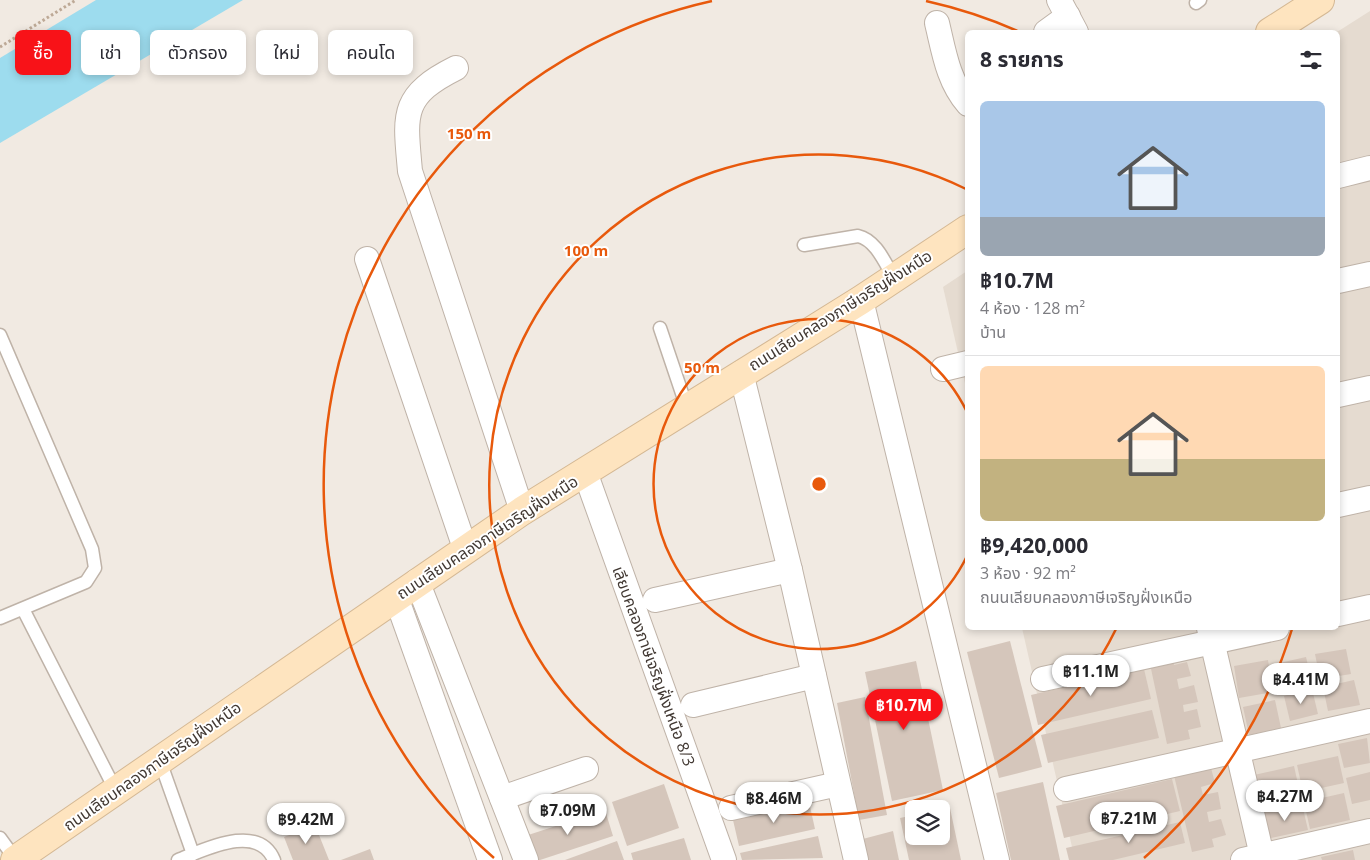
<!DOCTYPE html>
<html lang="th">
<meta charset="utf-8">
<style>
:root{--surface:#fff;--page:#f2f2f3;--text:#2b2b33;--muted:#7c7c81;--line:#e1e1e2;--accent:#f81218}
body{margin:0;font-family:"Open Sans","Noto Sans Thai",sans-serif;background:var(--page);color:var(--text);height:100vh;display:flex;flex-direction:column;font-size:19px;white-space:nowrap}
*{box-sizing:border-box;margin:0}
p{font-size:16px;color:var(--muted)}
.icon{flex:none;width:28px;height:28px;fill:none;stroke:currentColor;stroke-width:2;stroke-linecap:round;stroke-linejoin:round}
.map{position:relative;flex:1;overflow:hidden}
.details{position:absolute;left:965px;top:30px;width:375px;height:600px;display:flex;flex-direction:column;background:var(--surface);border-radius:8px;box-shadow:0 2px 8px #0003}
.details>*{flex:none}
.top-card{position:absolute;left:15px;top:30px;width:475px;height:45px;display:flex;gap:10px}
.fabs{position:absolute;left:905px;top:800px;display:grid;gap:10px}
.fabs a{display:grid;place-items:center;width:45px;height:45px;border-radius:8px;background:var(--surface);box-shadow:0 2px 8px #0003;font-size:25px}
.price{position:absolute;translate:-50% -42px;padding:0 11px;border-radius:18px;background:#fff;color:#222;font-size:16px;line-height:32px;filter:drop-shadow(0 1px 2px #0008)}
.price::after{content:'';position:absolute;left:50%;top:30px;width:15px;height:11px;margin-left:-8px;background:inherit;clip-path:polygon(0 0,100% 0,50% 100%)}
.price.on{background:var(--accent);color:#fff}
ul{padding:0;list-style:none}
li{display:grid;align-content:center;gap:10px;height:265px;padding:0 15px}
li+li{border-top:1px solid var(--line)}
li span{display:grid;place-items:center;height:155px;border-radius:8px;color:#555}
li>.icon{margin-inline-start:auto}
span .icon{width:90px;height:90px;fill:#fffc;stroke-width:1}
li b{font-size:21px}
h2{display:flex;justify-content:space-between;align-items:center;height:60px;padding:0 15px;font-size:21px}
.pill{padding:0 18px;border-radius:8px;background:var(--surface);box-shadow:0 2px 8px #0003;font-size:18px;line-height:45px}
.pill.on{background:var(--accent);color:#fff}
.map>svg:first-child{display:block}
</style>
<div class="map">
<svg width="1370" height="860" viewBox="0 0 1370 860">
<rect width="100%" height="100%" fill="#f1eae2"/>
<g fill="#e5dbd0">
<path d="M 1370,11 L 1370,860 L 1075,860 L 1022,628 L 1338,628 L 1337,32 Z"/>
<path d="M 967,271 L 967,392 L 943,287 Z"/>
</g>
<path fill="#9ddcee" d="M 96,0 L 243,0 L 0,143 L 0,58 Z"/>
<g fill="#d5c6bb">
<path d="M 1010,641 L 1042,767 L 999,778 L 967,652 Z"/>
<path d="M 1346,649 L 1351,674 L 1320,679 L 1315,654 Z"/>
<path d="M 1306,657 L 1312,682 L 1280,689 L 1275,664 Z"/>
<path d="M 1173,659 L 1174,665 L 1187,662 L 1191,676 L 1177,679 L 1179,689 L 1194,685 L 1198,702 L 1183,705 L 1184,712 L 1197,709 L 1201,727 L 1188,730 L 1190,739 L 1167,744 L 1150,664 Z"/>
<path d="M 1268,660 L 1273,692 L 1239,698 L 1234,666 Z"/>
<path d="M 916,661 L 943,790 L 892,801 L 865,672 Z"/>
<path d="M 1144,669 L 1151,699 L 1038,725 L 1031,695 Z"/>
<path d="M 1354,680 L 1360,705 L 1328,711 L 1323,687 Z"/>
<path d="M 1312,689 L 1318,714 L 1290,721 L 1284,696 Z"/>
<path d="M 865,697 L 887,815 L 859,820 L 837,703 Z"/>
<path d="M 1275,700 L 1281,728 L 1249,735 L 1243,707 Z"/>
<path d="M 1152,710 L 1159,738 L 1048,763 L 1041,735 Z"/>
<path d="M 1367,738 L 1370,763 L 1344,768 L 1338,744 Z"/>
<path d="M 1338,756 L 1344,783 L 1303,792 L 1297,765 Z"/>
<path d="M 1294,766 L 1300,793 L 1260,802 L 1254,775 Z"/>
<path d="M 1211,768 L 1215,783 L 1201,787 L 1203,795 L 1218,792 L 1221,809 L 1207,812 L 1209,822 L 1221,819 L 1226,835 L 1212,839 L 1214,847 L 1192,852 L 1173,771 Z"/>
<path d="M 1370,772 L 1370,800 L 1352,804 L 1346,778 Z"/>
<path d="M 1172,779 L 1180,811 L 1064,838 L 1056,806 Z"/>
<path d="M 1043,782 L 1060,860 L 1011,860 L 996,793 Z"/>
<path d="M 664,784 L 679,828 L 627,846 L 612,802 Z"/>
<path d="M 1344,793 L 1350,820 L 1310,829 L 1304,802 Z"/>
<path d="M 809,802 L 815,829 L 739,846 L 733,820 Z"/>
<path d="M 1302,804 L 1308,830 L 1267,839 L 1262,813 Z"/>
<path d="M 950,808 L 961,860 L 909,860 L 900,818 L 914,815 L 914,836 L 941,836 L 941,809 Z"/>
<path d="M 605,810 L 613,836 L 540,860 L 530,860 L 522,837 Z"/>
<path d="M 1180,822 L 1185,843 L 1113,860 L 1069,860 L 1066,848 Z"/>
<path d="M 315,825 L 329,860 L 293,860 L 284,837 Z"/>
<path d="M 893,831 L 899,860 L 864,860 L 859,840 Z"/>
<path d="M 818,836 L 823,858 L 742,860 L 740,853 Z"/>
<path d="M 684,838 L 691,860 L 633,860 L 631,853 Z"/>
<path d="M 617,841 L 624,860 L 565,860 Z"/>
<path d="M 370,849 L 374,860 L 341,860 Z"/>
<path d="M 1353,850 L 1355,860 L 1322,860 L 1321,857 Z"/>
</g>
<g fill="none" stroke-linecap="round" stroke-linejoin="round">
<defs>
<g id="lane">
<path d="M 1196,3 L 1200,0"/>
<path d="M 804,245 L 858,236 C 876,240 885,263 894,278"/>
<path d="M 660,328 L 687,408"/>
<path d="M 0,335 L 92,549 L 95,568 L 86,582 L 0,618"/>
<path d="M 23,609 L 116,791"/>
<path d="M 160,761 L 193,854"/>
<path d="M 0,838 L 16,860"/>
<path d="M 178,860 C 204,850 258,822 274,860"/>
</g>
<g id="street">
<path d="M 1059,0 L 1076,32"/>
<path d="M 937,23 C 944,52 948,81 968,104"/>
<path d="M 1046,32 L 1068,16"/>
<path d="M 456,68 C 400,96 405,115 410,171 L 522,511"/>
<path d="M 1338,176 L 1370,168"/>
<path d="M 367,259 L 466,551"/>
<path d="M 1338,281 L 1370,274"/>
<path d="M 861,300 L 997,860"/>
<path d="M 943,369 L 968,363"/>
<path d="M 741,373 L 790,570 L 856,860"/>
<path d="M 1338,395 L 1370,388"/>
<path d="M 585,472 L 724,860"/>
<path d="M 1338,505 L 1370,498"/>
<path d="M 417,581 L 526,860"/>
<path d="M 396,597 L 490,860"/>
<path d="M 655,600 L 790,570"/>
<path d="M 1338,614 L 1370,607"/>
<path d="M 1209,628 L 1263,860"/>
<path d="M 1043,679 L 1277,628"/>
<path d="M 693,705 L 814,676"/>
<path d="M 1066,789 L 1370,721"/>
<path d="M 502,798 L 586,769"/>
<path d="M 731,808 L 838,784"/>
<path d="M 1243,860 L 1370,831"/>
</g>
<g id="secondary">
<path d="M 1270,32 L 1320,0"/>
<path d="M 15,860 L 522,511 L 861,300 L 968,229"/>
</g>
</defs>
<use href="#lane" stroke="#bfb3a8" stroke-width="15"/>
<use href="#street" stroke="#bfb3a8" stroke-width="26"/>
<use href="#secondary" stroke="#d4b894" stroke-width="30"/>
<path stroke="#bda996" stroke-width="3" stroke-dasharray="2.5 2.5" stroke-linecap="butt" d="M 0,47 L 76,0"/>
<use href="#lane" stroke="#fff" stroke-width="12"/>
<use href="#street" stroke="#fff" stroke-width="24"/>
<use href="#secondary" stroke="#fee4bf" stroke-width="28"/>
</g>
<g fill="none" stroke="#e8590c" stroke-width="2.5">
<path d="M967 556A165 165 0 1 1 967 412"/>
<path d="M1116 629A330 330 0 1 1 966 189"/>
<path d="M1292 629A495 495 0 0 1 1144 858M494 858A495 495 0 0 1 712 1M926 1A495 495 0 0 1 1020 32"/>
</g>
<g text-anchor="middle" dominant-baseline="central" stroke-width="4" stroke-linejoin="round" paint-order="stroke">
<g font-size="16" fill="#423933" stroke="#fff">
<text transform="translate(840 310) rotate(-32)">ถนนเลียบคลองภาษีเจริญฝั่งเหนือ</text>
<text transform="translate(487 537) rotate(-33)">ถนนเลียบคลองภาษีเจริญฝั่งเหนือ</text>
<text transform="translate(654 666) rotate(70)">เลียบคลองภาษีเจริญฝั่งเหนือ 8/3</text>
<text transform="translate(152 766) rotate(-35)">ถนนเลียบคลองภาษีเจริญฝั่งเหนือ</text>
</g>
</g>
<circle cx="819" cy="484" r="8" fill="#e8590c" stroke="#fff" stroke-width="2.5"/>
<g font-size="15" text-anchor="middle" font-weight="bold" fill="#e8590c" stroke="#fff" stroke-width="4" stroke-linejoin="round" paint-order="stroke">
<text x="469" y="139">150 m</text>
<text x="586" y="256">100 m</text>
<text x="702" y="373">50 m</text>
</g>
</svg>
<div class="fabs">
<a><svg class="icon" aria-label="layers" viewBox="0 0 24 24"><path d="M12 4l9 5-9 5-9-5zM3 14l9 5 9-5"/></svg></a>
</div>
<b class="price" style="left:1091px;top:697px">฿11.1M</b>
<b class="price" style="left:1301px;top:705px">฿4.41M</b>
<b class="price on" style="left:904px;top:731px">฿10.7M</b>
<b class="price" style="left:1285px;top:822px">฿4.27M</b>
<b class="price" style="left:774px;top:824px">฿8.46M</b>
<b class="price" style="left:568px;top:836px">฿7.09M</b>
<b class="price" style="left:1129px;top:844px">฿7.21M</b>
<b class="price" style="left:306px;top:845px">฿9.42M</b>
<div class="top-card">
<a class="pill on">ซื้อ</a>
<a class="pill">เช่า</a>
<a class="pill">ตัวกรอง</a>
<a class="pill">ใหม่</a>
<a class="pill">คอนโด</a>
</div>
<section class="details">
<h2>8 รายการ<svg class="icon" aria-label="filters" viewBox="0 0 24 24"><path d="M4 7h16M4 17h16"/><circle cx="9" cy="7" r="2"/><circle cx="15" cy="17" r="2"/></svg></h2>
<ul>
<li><span style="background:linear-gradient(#a9c7e8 75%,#9aa5b1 0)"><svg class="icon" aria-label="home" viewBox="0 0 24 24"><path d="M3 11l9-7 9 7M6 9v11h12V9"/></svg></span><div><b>฿10.7M</b><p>4 ห้อง · 128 m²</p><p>บ้าน</p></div></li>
<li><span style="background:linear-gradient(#ffd9b3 60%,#c2b280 0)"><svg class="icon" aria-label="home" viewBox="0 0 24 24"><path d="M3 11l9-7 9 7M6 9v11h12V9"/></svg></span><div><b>฿9,420,000</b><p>3 ห้อง · 92 m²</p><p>ถนนเลียบคลองภาษีเจริญฝั่งเหนือ</p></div></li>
</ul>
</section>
</div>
